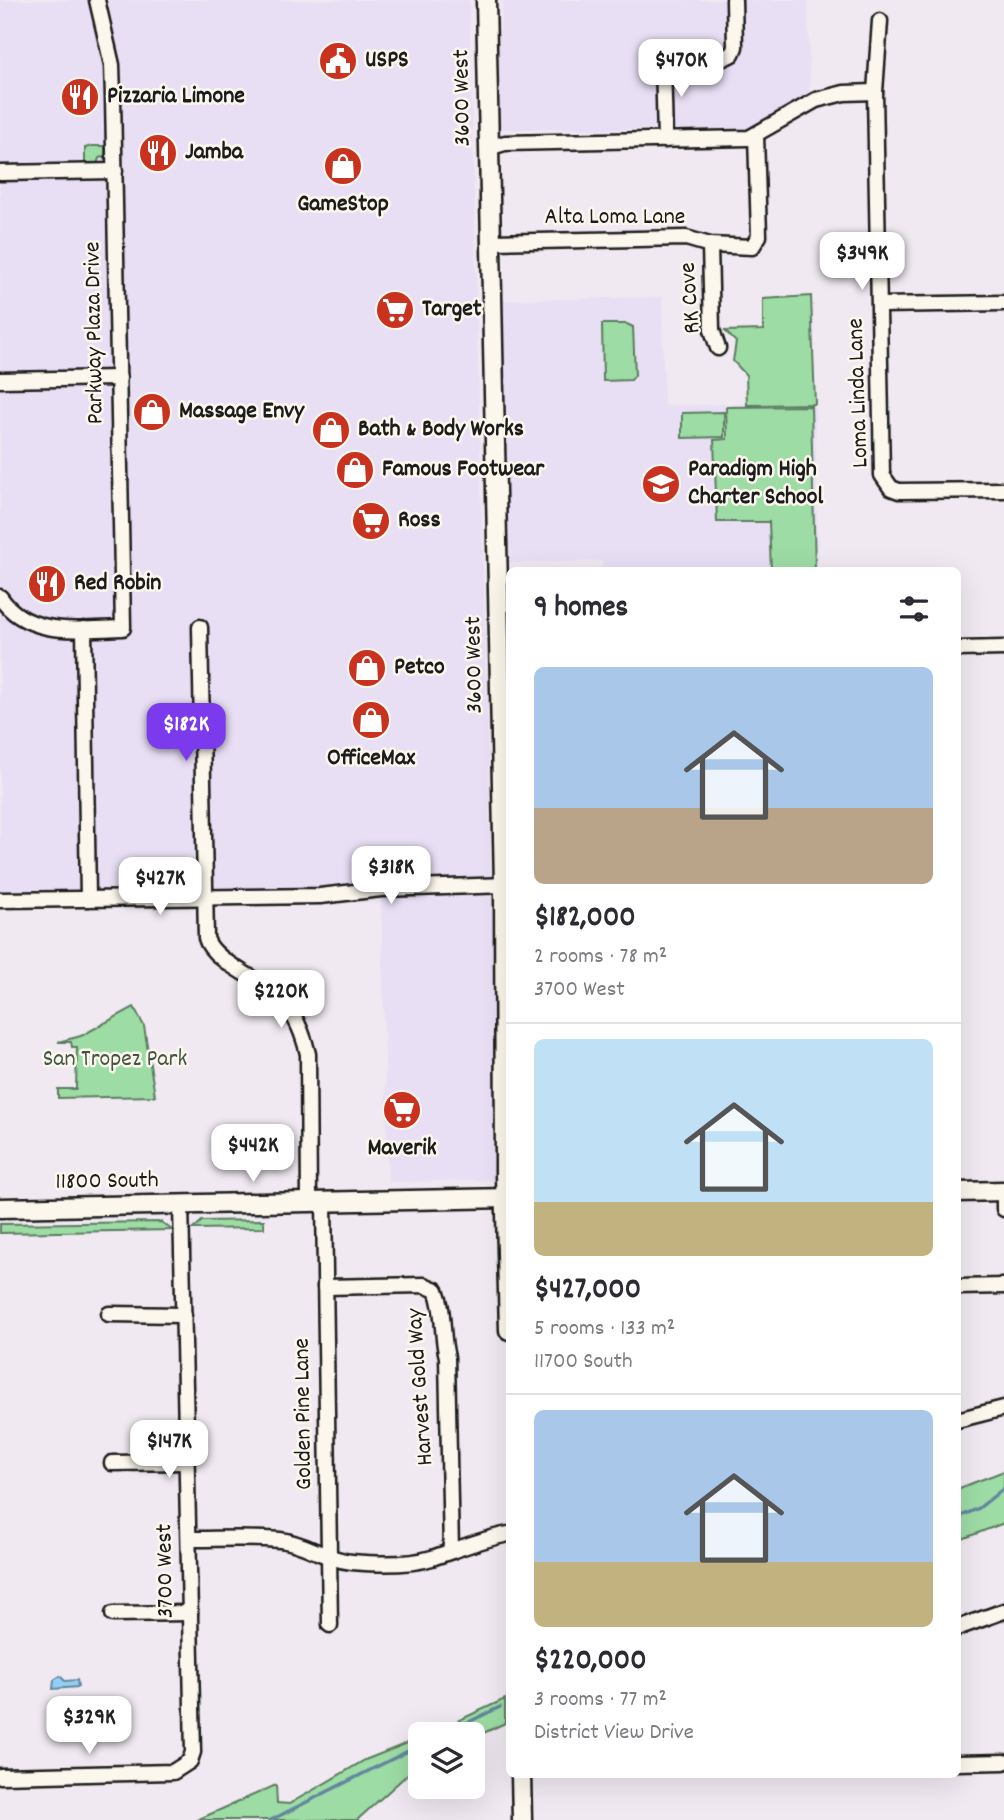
<!DOCTYPE html>
<meta charset="utf-8">
<style>
:root{--surface:#fff;--page:#f2f2f3;--text:#2b2b33;--muted:#7c7c81;--line:#e1e1e2;--accent:#7c3aed}
body{margin:0;font-family:Dekko,sans-serif;background:var(--page);color:var(--text);height:100vh;display:flex;flex-direction:column;font-size:26px;white-space:nowrap}
*{box-sizing:border-box;margin:0}
p{font-size:23px;color:var(--muted)}
.icon{flex:none;width:38px;height:38px;fill:none;stroke:currentColor;stroke-width:2;stroke-linecap:round;stroke-linejoin:round}
.map{position:relative;flex:1;overflow:hidden}
.sheet{position:absolute;left:506px;top:567px;width:455px;height:1211px;display:flex;flex-direction:column;background:var(--surface);border-radius:10px;box-shadow:0 7px 28px #0002}
.sheet>*{flex:none}
.tools{position:absolute;left:408px;top:1722px;display:grid;gap:14px}
.tools a{display:grid;place-items:center;width:77px;height:77px;border-radius:10px;background:var(--surface);box-shadow:0 7px 28px #0002;font-size:35px}
.price{position:absolute;translate:-50% -60px;padding:0 16px;border-radius:14px;background:#fff;color:#222;font-size:23px;line-height:46px;filter:drop-shadow(0 2px 4px #0008)}
.price::after{content:'';position:absolute;left:50%;top:42px;width:21px;height:16px;margin-left:-10px;background:inherit;clip-path:polygon(0 0,100% 0,50% 100%)}
.price.current{background:var(--accent);color:#fff}
ul{padding:0;list-style:none}
li{display:grid;align-content:center;gap:14px;height:371px;padding:0 28px}
li+li{border-top:2px solid var(--line)}
li span{display:grid;place-items:center;height:217px;border-radius:10px;color:#555}
li>.icon{margin-inline-start:auto}
span .icon{width:126px;height:126px;fill:#fffc;stroke-width:1}
li b{font-size:30px}
h2{display:flex;justify-content:space-between;align-items:center;height:84px;padding:0 28px;font-size:30px}
.map>svg:first-child{display:block}
</style>
<div class="map">
<svg width="1004" height="1820" viewBox="0 0 1004 1820">
<rect width="100%" height="100%" fill="#f0e9f1"/>
<filter id="ink" filterUnits="userSpaceOnUse"><feTurbulence type="fractalNoise" baseFrequency=".0143" numOctaves="2"/><feDisplacementMap in="SourceGraphic" scale="14" xChannelSelector="R" yChannelSelector="G"/><feConvolveMatrix kernelMatrix="1 2 1 2 8 2 1 2 1" color-interpolation-filters="sRGB"/></filter>
<g filter="url(#ink)">
<g fill="#e8dff4">
<path d="M 0,0 L 469,0 L 496,1077 L 492,1125 L 493,1180 L 388,1182 L 381,899 L 0,900 Z"/>
<path d="M 503,0 L 808,0 L 810,95 L 745,129 L 500,129 L 499,36 Z"/>
<path d="M 662,297 L 664,405 L 815,404 L 818,570 L 602,570 L 602,561 L 508,563 L 503,300 Z"/>
</g>
<g fill="#9ddca5" stroke="#5c7c60" stroke-width="2">
<path d="M 92,146 L 105,146 L 105,156 L 99,158 L 97,165 L 85,166 L 85,148 Z"/>
<path d="M 811,296 L 815,404 L 747,405 L 746,375 L 733,361 L 736,342 L 725,331 L 763,330 L 763,299 Z"/>
<path d="M 602,324 L 627,324 L 633,327 L 635,375 L 631,380 L 603,381 Z"/>
<path d="M 811,406 L 815,570 L 771,570 L 769,522 L 717,522 L 714,440 L 727,439 L 726,407 Z"/>
<path d="M 724,412 L 724,437 L 682,438 L 682,413 Z"/>
<path d="M 134,1007 L 144,1026 L 155,1096 L 58,1098 L 58,1089 L 76,1089 L 77,1047 L 72,1047 L 71,1042 L 58,1042 L 81,1036 Z"/>
<path d="M 264,1220 L 264,1228 L 193,1229 L 202,1221 Z"/>
<path d="M 161,1222 L 172,1230 L 0,1233 L 0,1224 Z"/>
<path d="M 1004,1471 L 1004,1523 L 957,1541 L 957,1489 Z"/>
<path d="M 505,1699 L 505,1723 L 473,1738 L 472,1734 L 429,1734 Z"/>
<path d="M 420,1738 L 420,1763 L 357,1820 L 197,1820 L 276,1785 L 277,1803 L 289,1804 L 365,1760 Z"/>
</g>
<path fill="#93cff4" stroke="#63879e" stroke-width="2" d="M 60,1676 L 65,1681 L 77,1680 L 78,1687 L 53,1689 L 54,1680 Z"/>
<g fill="none" stroke-linecap="round" stroke-linejoin="round">
<g stroke="#63879e" stroke-width="3.5">
<path d="M 957,1518 L 979,1508 L 1004,1488"/>
<path d="M 444,1734 L 500,1707"/>
<path d="M 271,1820 L 420,1745"/>
</g>
<defs>
<g id="minor">
<path d="M 880,21 L 875,92 L 882,475 L 891,488 L 899,491 L 1004,490"/>
<path d="M 665,140 L 663,59 L 724,58 L 732,54 L 735,47 L 734,0"/>
<path d="M 488,148 L 505,143 L 749,138 L 816,100 L 844,93 L 875,92"/>
<path d="M 0,173 L 115,171"/>
<path d="M 490,242 L 686,238 L 710,245 L 752,247 L 759,236 L 756,135"/>
<path d="M 710,245 L 712,330 L 718,348"/>
<path d="M 880,305 L 1004,303"/>
<path d="M 0,380 L 119,378"/>
<path d="M 0,597 C 27,638 80,629 123,628 L 113,97 L 112,65 L 97,0"/>
<path d="M 200,627 L 206,938 C 212,961 260,979 278,996 C 294,1011 303,1033 308,1054 L 309,1202"/>
<path d="M 84,629 L 88,899"/>
<path d="M 957,649 L 1004,648"/>
<path d="M 0,900 L 320,896 L 381,889 L 509,885"/>
<path d="M 1004,1191 L 1004,1209"/>
<path d="M 324,1202 L 330,1625"/>
<path d="M 325,1287 L 424,1285 L 436,1290 C 445,1311 441,1335 447,1357 L 451,1551"/>
<path d="M 957,1287 L 1004,1286"/>
<path d="M 109,1314 L 184,1315"/>
<path d="M 957,1420 L 1004,1408"/>
<path d="M 112,1463 L 186,1462"/>
<path d="M 189,1539 C 219,1539 250,1537 280,1540 C 306,1543 326,1560 352,1562 C 375,1564 410,1565 432,1558 C 459,1549 481,1539 509,1534"/>
<path d="M 113,1614 L 190,1613"/>
<path d="M 957,1628 L 1004,1611"/>
<path d="M 957,1763 L 1004,1762"/>
<path d="M 0,1776 L 173,1772 L 190,1761 L 193,1752 L 181,1205"/>
</g>
<g id="major">
<path d="M 486,0 L 504,885 L 505,1175 L 509,1330"/>
<path d="M 957,1192 L 1004,1191"/>
<path d="M 0,1208 L 509,1198"/>
<path d="M 521,1774 L 522,1820"/>
</g>
</defs>
<use href="#minor" stroke="#1c1c1c" stroke-width="19"/>
<use href="#major" stroke="#1c1c1c" stroke-width="23"/>
<use href="#minor" stroke="#fbf7ec" stroke-width="14"/>
<use href="#major" stroke="#fbf7ec" stroke-width="18"/>
</g>
</g>
<defs>
<symbol id="civic-disc" viewBox="-11 -11 22 22"><circle r="9.5" fill="#c8321e" stroke="#fbf7ec"/><path d="M-.6-6.5H3V-4.5H.6V-3L4-1V1h2V6H-6V1h2V-1L-.6-3ZM-1.2 2.5V6h2.4V2.5Z" fill="#fff"/></symbol>
<symbol id="restaurant-disc" viewBox="-11 -11 22 22"><circle r="9.5" fill="#c8321e" stroke="#fbf7ec"/><path d="M-5-6h1v4h1v-4h1v4h1v-4h1v5L-1.5 .5V6h-2V.5L-5-1ZM5-6V6H3V1.5H1.5Q1.5-4 5-6Z" fill="#fff"/></symbol>
<symbol id="shop-disc" viewBox="-11 -11 22 22"><circle r="9.5" fill="#c8321e" stroke="#fbf7ec"/><path d="M-5-2.5h2.3a2.7 3.5 0 0 1 5.4 0H5L5.5 6h-11ZM-1.5-2.5h3a1.5 2.3 0 0 0-3 0Z" fill="#fff"/></symbol>
<symbol id="supermarket-disc" viewBox="-11 -11 22 22"><circle r="9.5" fill="#c8321e" stroke="#fbf7ec"/><path d="M-6-5.5h2.5l.6 2H6L4.5 2H-2.5L-4.4-4H-6ZM-1.5 3.2a1.3 1.3 0 1 0 .1 0ZM3 3.2a1.3 1.3 0 1 0 .1 0Z" fill="#fff"/></symbol>
<symbol id="school-disc" viewBox="-11 -11 22 22"><circle r="9.5" fill="#c8321e" stroke="#fbf7ec"/><path d="M0-5L7-2L0 1L-7-2ZM-4 1L0 2.5L4 1V4Q0 6-4 4Z" fill="#fff"/></symbol>
</defs>
<g fill-rule="evenodd">
<use href="#civic-disc" x="316" y="39" width="44" height="44"/>
<use href="#restaurant-disc" x="58" y="75" width="44" height="44"/>
<use href="#restaurant-disc" x="136" y="131" width="44" height="44"/>
<use href="#shop-disc" x="321" y="144" width="44" height="44"/>
<use href="#supermarket-disc" x="373" y="288" width="44" height="44"/>
<use href="#shop-disc" x="130" y="390" width="44" height="44"/>
<use href="#shop-disc" x="309" y="408" width="44" height="44"/>
<use href="#shop-disc" x="333" y="448" width="44" height="44"/>
<use href="#school-disc" x="639" y="462" width="44" height="44"/>
<use href="#supermarket-disc" x="349" y="499" width="44" height="44"/>
<use href="#restaurant-disc" x="25" y="562" width="44" height="44"/>
<use href="#shop-disc" x="345" y="646" width="44" height="44"/>
<use href="#shop-disc" x="349" y="698" width="44" height="44"/>
<use href="#supermarket-disc" x="380" y="1088" width="44" height="44"/>
</g>
<g text-anchor="middle" dominant-baseline="central" stroke-width="5" stroke-linejoin="round" paint-order="stroke">
<g font-size="24" font-weight="bold" fill="#1c1c1c" stroke="#fbf7ec" text-anchor="start">
<text x="365" y="61">USPS</text>
<text x="107" y="97">Pizzaria Limone</text>
<text x="185" y="153">Jamba</text>
<text x="343" y="205" text-anchor="middle">GameStop</text>
<text x="422" y="310">Target</text>
<text x="179" y="412">Massage Envy</text>
<text x="358" y="430">Bath &amp; Body Works</text>
<text x="382" y="470">Famous Footwear</text>
<text x="688" y="470">Paradigm High<tspan x="688" dy="28">Charter School</tspan></text>
<text x="398" y="521">Ross</text>
<text x="74" y="584">Red Robin</text>
<text x="394" y="668">Petco</text>
<text x="371" y="759" text-anchor="middle">OfficeMax</text>
<text x="402" y="1149" text-anchor="middle">Maverik</text>
</g>
<g font-size="24" fill="#1c1c1c" stroke="#fbf7ec">
<text transform="translate(463 98) rotate(-91)">3600 West</text>
<text x="615" y="218">Alta Loma Lane</text>
<text transform="translate(691 298) rotate(-94)">RK Cove</text>
<text transform="translate(95 333) rotate(-91)">Parkway Plaza Drive</text>
<text transform="translate(859 393) rotate(-92)">Loma Linda Lane</text>
<text transform="translate(475 665) rotate(-91)">3600 West</text>
<text transform="translate(107 1182) rotate(-1)">11800 South</text>
<text transform="translate(421 1387) rotate(-94)">Harvest Gold Way</text>
<text transform="translate(304 1414) rotate(-91)">Golden Pine Lane</text>
<text transform="translate(166 1571) rotate(-91)">3700 West</text>
</g>
<g font-size="24" fill="#435645" stroke="#fbf7ec">
<text x="115" y="1060">San Tropez Park</text>
</g>
</g>
</svg>
<div class="tools">
<a><svg class="icon" aria-label="layers" viewBox="0 0 24 24"><path d="M12 4l9 5-9 5-9-5zM3 14l9 5 9-5"/></svg></a>
</div>
<b class="price" style="left:681px;top:99px">$470K</b>
<b class="price" style="left:862px;top:292px">$349K</b>
<b class="price current" style="left:186px;top:763px">$182K</b>
<b class="price" style="left:391px;top:906px">$318K</b>
<b class="price" style="left:160px;top:917px">$427K</b>
<b class="price" style="left:281px;top:1030px">$220K</b>
<b class="price" style="left:253px;top:1184px">$442K</b>
<b class="price" style="left:169px;top:1480px">$147K</b>
<b class="price" style="left:89px;top:1756px">$329K</b>
<section class="sheet">
<h2>9 homes<svg class="icon" aria-label="filters" viewBox="0 0 24 24"><path d="M4 7h16M4 17h16"/><circle cx="9" cy="7" r="2"/><circle cx="15" cy="17" r="2"/></svg></h2>
<ul>
<li><span style="background:linear-gradient(#a9c7e8 65%,#b9a48a 0)"><svg class="icon" aria-label="home" viewBox="0 0 24 24"><path d="M3 11l9-7 9 7M6 9v11h12V9"/></svg></span><div><b>$182,000</b><p>2 rooms · 78 m²</p><p>3700 West</p></div></li>
<li><span style="background:linear-gradient(#bfe0f5 75%,#c2b280 0)"><svg class="icon" aria-label="home" viewBox="0 0 24 24"><path d="M3 11l9-7 9 7M6 9v11h12V9"/></svg></span><div><b>$427,000</b><p>5 rooms · 133 m²</p><p>11700 South</p></div></li>
<li><span style="background:linear-gradient(#a9c7e8 70%,#c2b280 0)"><svg class="icon" aria-label="home" viewBox="0 0 24 24"><path d="M3 11l9-7 9 7M6 9v11h12V9"/></svg></span><div><b>$220,000</b><p>3 rooms · 77 m²</p><p>District View Drive</p></div></li>
</ul>
</section>
</div>
